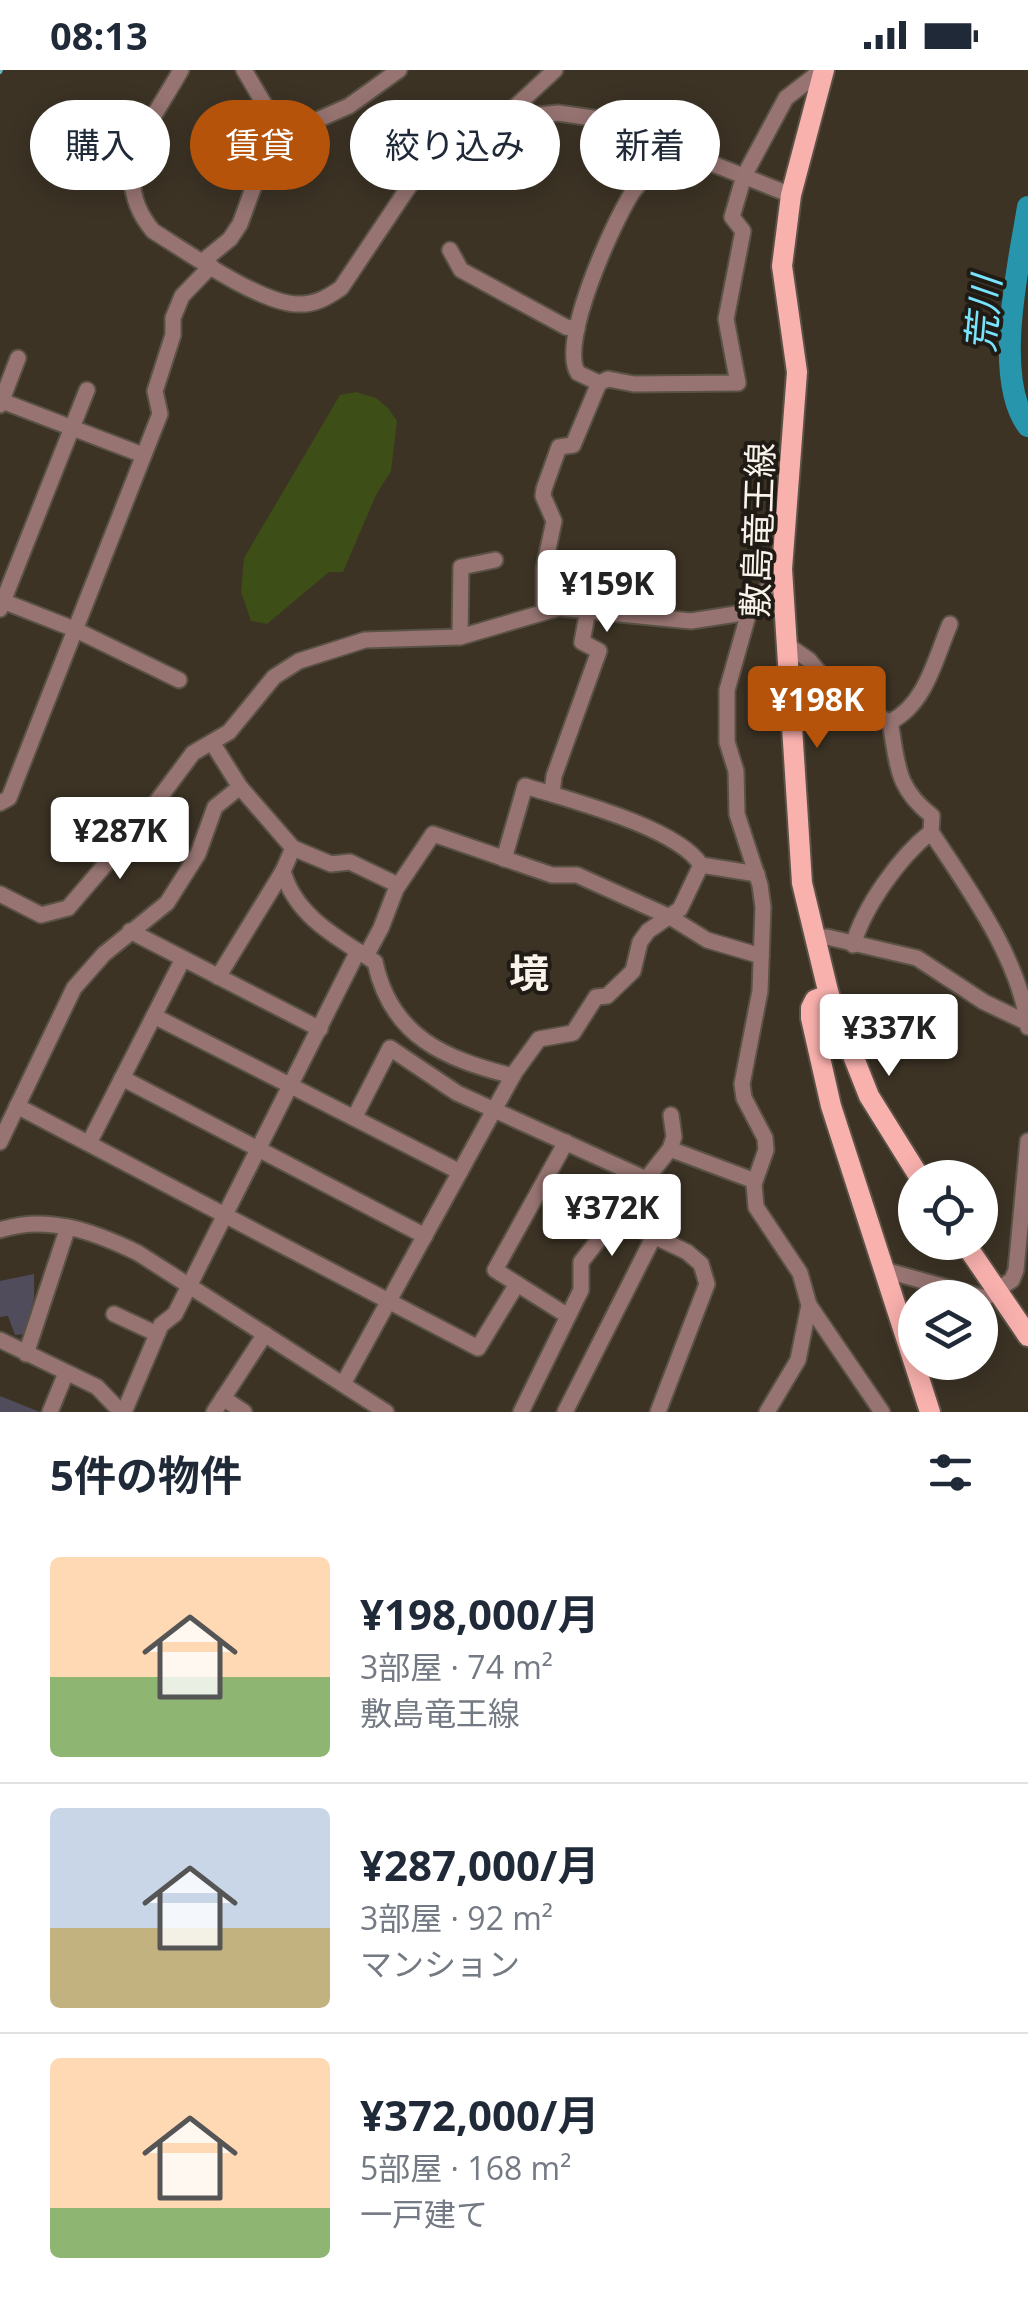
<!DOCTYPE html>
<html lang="ja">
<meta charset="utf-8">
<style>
:root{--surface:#fff;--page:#f6f6f7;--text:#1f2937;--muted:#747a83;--line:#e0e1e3;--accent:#b45309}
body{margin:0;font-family:"Open Sans","Noto Sans JP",sans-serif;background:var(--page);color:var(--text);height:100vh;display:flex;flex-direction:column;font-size:38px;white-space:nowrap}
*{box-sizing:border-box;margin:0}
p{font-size:32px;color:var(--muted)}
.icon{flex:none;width:55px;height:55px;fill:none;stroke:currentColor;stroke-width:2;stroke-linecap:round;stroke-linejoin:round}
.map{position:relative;height:1342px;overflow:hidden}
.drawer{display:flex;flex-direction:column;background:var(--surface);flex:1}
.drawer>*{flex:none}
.banner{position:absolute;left:30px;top:30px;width:970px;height:90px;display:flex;gap:20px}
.fabs{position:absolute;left:898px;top:1090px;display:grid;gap:20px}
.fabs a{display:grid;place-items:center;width:100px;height:100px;border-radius:50%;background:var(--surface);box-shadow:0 5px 25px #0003;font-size:50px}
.price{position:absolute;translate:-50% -85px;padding:0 22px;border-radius:10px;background:#fff;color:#222;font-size:32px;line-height:65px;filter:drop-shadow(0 2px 5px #0008)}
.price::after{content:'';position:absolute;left:50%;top:60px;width:30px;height:22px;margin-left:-15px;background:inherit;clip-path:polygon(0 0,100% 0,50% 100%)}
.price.selected{background:var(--accent);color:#fff}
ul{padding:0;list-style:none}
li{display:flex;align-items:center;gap:30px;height:250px;padding:0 50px}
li+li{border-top:2px solid var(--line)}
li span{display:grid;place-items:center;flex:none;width:280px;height:200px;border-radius:10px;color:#555}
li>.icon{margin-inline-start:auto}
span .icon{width:120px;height:120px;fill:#fffc;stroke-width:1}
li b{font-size:42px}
h2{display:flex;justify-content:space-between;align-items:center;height:120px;padding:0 50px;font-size:42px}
.tag{padding:0 35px;border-radius:45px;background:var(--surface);box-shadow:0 5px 25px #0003;font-size:35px;line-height:90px}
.tag.selected{background:var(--accent);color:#fff}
.status{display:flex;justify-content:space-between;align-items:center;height:70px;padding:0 50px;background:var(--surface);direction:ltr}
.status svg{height:28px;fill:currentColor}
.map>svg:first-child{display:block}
</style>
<div class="status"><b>08:13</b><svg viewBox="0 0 49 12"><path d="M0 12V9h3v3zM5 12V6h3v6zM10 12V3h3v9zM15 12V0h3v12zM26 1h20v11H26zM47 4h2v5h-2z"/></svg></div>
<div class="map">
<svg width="1028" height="1342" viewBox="0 0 1028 1342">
<rect width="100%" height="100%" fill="#3c3325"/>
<path fill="#3d4e17" d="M 356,322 L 376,328 L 388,338 L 397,351 L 391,401 L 376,425 L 343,502 L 329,502 L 267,554 L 251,551 L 241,522 L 244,488 L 340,325 Z"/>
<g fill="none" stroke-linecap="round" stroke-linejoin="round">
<path stroke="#66b2c0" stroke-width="4" d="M 0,2 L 1,0"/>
<path stroke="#2796ad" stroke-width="22" d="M 1028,137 C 1019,193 992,308 1028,356"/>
</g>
<g fill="#514c5c">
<path d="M 34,1204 L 34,1228 L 24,1264 L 15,1265 L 8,1246 L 0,1247 L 0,1211 Z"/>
<path d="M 0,1326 L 40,1342 L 0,1342 Z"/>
</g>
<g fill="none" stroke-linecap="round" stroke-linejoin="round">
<defs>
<g id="minor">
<path d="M 181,0 C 151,54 105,103 153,161 C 187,182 261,234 298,234 C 315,235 328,227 341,218 L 416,106 L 471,62 L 519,47 L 558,43 L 600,49 L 791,125"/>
<path d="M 244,0 L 285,69"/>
<path d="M 502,49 L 555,0"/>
<path d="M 450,180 L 461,200 L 566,257 L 577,259"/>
<path d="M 203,191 L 230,169 L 240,154 L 259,102 L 292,61 L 349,36 L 399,0"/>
<path d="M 599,313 L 608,309 L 634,314 L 738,313 L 726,249 L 743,161 L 732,147 L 744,106 L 786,28 L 822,0"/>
<path d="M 2,331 L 143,385"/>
<path d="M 0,335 L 18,288"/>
<path d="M 0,530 L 74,559 L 179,610"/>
<path d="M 0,539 L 87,320"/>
<path d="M 544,541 L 544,498 L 554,451 L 543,426 L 544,419 L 559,377 L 573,375 L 599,313 L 578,303 C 558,273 613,153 632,123 C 644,106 659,91 673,76"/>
<path d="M 460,567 L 461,497 L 495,490"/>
<path d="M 786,574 L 809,590 L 842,630 L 890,652 C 898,694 895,717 932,746 L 931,762 C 899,787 864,837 853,875"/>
<path d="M 890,652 C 926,634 935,589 950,554"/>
<path d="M 213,674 L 240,717 L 293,778 L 283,801 C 295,846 338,868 375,892 C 391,967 445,989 513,1006"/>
<path d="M 552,724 L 554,706 L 599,581 L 582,572 L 588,540"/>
<path d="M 0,733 L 9,728 L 160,344 L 155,321 L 173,265 L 173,248 L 182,226 L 211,196"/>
<path d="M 931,762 C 968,818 1020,889 1028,957"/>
<path d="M 293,778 L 331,794 L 350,792 L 398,815"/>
<path d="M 504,789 L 525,716 C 569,730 677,757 701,795 L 757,804"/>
<path d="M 0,824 L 41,845 L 68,838 L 140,754 L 193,683 L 229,662 L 274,607 L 299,591 L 365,570 L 460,567 L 559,538 L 691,551 L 749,542"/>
<path d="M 130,861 L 320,959"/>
<path d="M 815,869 L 827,867 L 917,888 L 984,932 L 1028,953"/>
<path d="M 366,886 L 381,858 L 396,819 L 433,764 L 552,805 L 577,805 L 670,847 L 707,870 L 761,886"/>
<path d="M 218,907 L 283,801"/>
<path d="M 154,946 L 460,1102"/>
<path d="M 122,1008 L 425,1166"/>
<path d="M 17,1036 L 478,1278 L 517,1214"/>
<path d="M 354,1048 L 390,978 L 457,1023 L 646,1109"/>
<path d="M 0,1072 L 74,918 L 104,884 L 167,833 L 198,784 L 215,737 L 240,717"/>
<path d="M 566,1072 L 495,1200 L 568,1246"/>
<path d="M 89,1073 L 183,889"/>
<path d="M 670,1079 L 674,1067 L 671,1045"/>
<path d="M 616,1148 L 687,1182 L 701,1194 L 707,1214 L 658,1342"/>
<path d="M 0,1160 C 47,1144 95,1162 138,1183 L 386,1342"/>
<path d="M 884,1200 L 985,1228 L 1012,1210 L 1016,1200 L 1028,1071"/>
<path d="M 809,1235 L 882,1342"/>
<path d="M 114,1244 L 157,1264"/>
<path d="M 0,1270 L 97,1317 L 121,1342"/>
<path d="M 26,1284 L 68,1157"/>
<path d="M 343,1314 L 515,1002 L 539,969 L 573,963 L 596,927 L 607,926 L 633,901 L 640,872 L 648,861 L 680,839 L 701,795"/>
<path d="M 223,1328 L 244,1342"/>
<path d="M 50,1342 L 66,1303"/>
<path d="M 124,1342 L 161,1255 L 175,1244 L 358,881"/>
<path d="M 214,1342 L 265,1264"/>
<path d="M 521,1342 L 581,1220 L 581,1192 L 670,1079 L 755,1111"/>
<path d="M 565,1342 L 654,1166"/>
<path d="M 767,1342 L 798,1290 L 809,1235 L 800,1203 L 756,1137 L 754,1114 L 766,1080 L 765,1068 L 744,1028 L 742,1014 L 760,921 L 763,837 L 760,815 L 737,744 L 736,701 L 727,672 L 727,620 L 749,542 L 782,499"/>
</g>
<g id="major">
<path d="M 824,0 L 791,125 L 782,196 L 797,302 L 782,499 L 802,813 L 829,925 L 815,930 L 811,938 L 811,948 L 831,1036 L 930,1342"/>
<path d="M 829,925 L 869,1026 L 920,1108"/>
<path d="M 964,1172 L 1028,1266"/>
</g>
</defs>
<use href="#minor" stroke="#5a5245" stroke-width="19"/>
<use href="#major" stroke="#5a5245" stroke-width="24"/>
<use href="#minor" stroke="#977472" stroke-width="15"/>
<use href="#major" stroke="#f9b1ae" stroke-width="20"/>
</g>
<g text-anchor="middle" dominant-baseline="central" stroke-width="8" stroke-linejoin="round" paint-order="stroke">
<g font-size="35" fill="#f9f3eb" stroke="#201c15">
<text transform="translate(757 460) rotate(-88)">敷島竜王線</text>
</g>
<g font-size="38" font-style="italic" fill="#79e4fd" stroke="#201c15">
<text transform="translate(982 244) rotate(-85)">荒川</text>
</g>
<g font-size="40" font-weight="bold" fill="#f9f3eb" stroke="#201c15">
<text x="529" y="902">境</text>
</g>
</g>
</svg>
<div class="fabs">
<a><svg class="icon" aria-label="locate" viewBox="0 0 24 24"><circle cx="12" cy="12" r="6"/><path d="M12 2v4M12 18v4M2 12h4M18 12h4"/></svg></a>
<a><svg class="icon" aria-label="layers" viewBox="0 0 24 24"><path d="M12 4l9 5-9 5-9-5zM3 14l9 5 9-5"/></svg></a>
</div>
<b class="price" style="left:607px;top:565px">¥159K</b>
<b class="price selected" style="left:817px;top:681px">¥198K</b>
<b class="price" style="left:120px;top:812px">¥287K</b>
<b class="price" style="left:889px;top:1009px">¥337K</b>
<b class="price" style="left:612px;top:1189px">¥372K</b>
<div class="banner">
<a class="tag">購入</a>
<a class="tag selected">賃貸</a>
<a class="tag">絞り込み</a>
<a class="tag">新着</a>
</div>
</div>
<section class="drawer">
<h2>5件の物件<svg class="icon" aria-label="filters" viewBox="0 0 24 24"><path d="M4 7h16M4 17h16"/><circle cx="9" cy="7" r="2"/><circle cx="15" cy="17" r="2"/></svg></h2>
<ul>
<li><span style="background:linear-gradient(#ffd9b3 60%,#8fb573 0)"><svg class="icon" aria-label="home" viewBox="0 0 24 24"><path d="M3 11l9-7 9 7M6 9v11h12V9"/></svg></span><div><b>¥198,000/月</b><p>3部屋 · 74 m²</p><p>敷島竜王線</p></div></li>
<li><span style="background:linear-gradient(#c9d6e8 60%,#c2b280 0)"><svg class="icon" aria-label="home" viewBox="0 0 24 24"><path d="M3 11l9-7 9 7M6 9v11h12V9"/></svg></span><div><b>¥287,000/月</b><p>3部屋 · 92 m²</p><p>マンション</p></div></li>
<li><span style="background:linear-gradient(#ffd9b3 75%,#8fb573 0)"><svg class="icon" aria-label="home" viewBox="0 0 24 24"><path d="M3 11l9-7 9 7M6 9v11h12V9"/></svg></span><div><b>¥372,000/月</b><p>5部屋 · 168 m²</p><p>一戸建て</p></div></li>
</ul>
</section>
